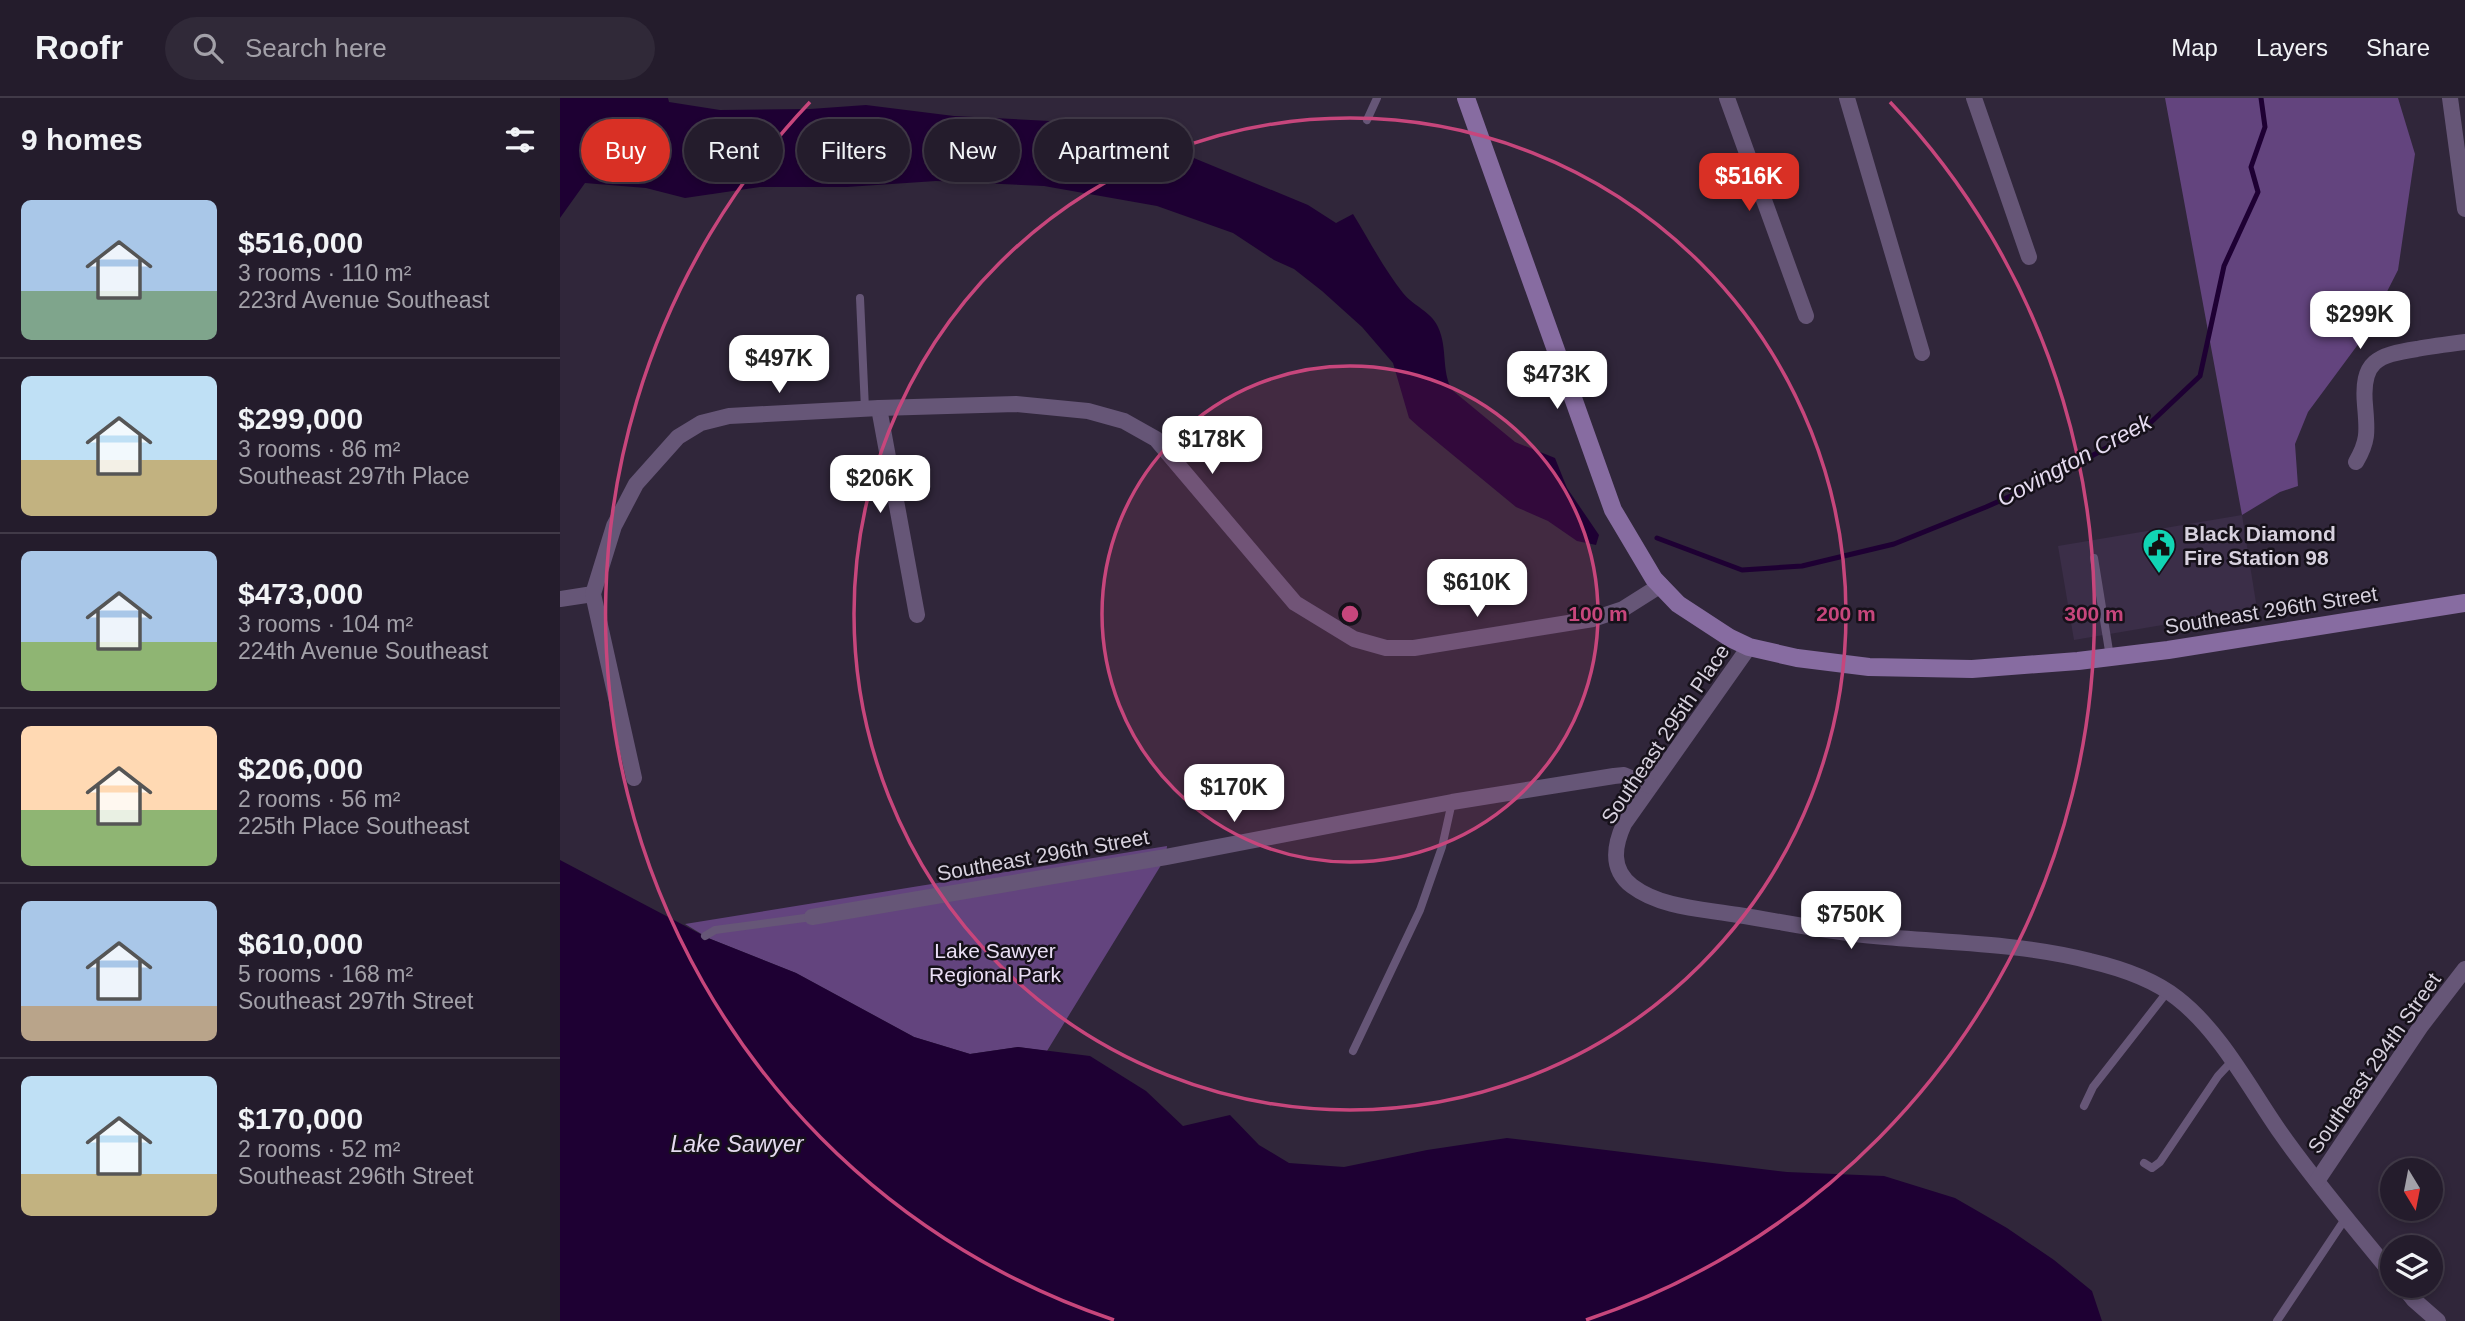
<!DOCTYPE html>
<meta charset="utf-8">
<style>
:root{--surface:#241c2c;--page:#302938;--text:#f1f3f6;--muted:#a3a1a9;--line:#413a48;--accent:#d93025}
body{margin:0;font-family:Arial,sans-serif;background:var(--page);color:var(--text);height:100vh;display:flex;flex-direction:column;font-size:26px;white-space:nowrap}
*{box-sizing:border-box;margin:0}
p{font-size:23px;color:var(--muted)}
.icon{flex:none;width:38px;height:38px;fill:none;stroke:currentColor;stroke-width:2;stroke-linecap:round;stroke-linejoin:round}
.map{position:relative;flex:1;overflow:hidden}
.drawer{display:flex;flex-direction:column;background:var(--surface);width:560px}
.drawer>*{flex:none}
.top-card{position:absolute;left:21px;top:21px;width:665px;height:63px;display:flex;gap:14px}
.needle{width:46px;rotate:170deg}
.buttons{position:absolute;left:1820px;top:1060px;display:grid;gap:14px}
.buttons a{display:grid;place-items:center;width:63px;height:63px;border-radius:50%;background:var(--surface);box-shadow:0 4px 10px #0003,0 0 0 2px var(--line);font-size:35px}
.price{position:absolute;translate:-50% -60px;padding:0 16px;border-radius:14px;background:#fff;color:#222;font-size:23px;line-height:46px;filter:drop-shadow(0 2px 4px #0008)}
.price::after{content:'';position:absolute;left:50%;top:42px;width:21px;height:16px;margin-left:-10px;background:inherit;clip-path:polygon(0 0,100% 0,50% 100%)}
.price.current{background:var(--accent);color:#fff}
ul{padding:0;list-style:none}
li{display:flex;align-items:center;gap:21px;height:175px;padding:0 21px}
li+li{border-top:2px solid var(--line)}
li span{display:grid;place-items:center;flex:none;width:196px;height:140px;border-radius:10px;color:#555}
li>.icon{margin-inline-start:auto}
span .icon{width:84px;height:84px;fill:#fffc;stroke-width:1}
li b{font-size:30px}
h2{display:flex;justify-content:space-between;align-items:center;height:84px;padding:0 21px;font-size:30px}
.chip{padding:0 24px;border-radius:32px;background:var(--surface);box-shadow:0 4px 10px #0003,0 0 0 2px var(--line);font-size:24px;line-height:63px}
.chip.current{background:var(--accent);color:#fff}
header{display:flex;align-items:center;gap:42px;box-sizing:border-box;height:98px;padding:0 35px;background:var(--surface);border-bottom:2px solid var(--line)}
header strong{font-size:33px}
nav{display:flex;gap:38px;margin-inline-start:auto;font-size:24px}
.search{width:490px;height:63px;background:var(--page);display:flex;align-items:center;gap:18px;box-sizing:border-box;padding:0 24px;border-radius:38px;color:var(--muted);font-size:26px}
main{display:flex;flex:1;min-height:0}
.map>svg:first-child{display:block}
</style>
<header>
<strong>Roofr</strong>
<div class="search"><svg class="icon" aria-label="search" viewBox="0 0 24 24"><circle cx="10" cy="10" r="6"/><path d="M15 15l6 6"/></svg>Search here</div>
<nav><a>Map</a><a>Layers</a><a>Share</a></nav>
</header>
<main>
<section class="drawer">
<h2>9 homes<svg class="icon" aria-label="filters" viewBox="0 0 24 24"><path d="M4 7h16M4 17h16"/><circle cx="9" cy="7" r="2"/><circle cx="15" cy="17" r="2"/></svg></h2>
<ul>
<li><span style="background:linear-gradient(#a9c7e8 65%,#7fa58c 0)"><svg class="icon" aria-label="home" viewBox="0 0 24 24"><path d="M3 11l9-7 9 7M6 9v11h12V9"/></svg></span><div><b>$516,000</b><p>3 rooms · 110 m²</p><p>223rd Avenue Southeast</p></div></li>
<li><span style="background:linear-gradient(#bfe0f5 60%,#c2b280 0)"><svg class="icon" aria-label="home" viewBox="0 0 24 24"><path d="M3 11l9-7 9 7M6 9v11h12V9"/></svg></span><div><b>$299,000</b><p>3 rooms · 86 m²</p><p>Southeast 297th Place</p></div></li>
<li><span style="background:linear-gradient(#a9c7e8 65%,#8fb573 0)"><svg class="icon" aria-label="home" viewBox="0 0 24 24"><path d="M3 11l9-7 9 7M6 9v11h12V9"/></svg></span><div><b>$473,000</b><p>3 rooms · 104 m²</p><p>224th Avenue Southeast</p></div></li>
<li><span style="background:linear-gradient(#ffd9b3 60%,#8fb573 0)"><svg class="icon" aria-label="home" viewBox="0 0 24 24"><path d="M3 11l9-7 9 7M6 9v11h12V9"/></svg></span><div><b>$206,000</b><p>2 rooms · 56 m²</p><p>225th Place Southeast</p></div></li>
<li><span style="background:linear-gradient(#a9c7e8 75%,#b9a48a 0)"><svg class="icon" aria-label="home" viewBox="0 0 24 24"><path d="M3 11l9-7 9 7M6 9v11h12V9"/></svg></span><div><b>$610,000</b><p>5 rooms · 168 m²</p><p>Southeast 297th Street</p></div></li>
<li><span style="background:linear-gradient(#bfe0f5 70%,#c2b280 0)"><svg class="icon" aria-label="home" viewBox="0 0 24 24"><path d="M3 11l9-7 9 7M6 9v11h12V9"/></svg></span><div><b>$170,000</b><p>2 rooms · 52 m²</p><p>Southeast 296th Street</p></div></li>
</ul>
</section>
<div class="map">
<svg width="1905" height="1223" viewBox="0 0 1905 1223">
<rect width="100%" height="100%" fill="#30263a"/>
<path fill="#3b2e48" d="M 1682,417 L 1697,511 L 1514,542 L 1498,448 Z"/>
<g fill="#63447e">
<path d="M 1605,0 L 1838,0 L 1855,56 L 1838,172 L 1805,237 L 1748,314 L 1735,346 L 1738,388 L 1720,394 L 1682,417 Z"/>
<path d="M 607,748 L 606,759 L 487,953 L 458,949 L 410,956 L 354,939 L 236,875 L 148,840 L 125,826 Z"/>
</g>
<g fill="#1e0033">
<path d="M 0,0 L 108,0 L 109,4 L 160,12 L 250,11 L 306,7 L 394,18 L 490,23 L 595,44 L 748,107 L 776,125 L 793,116 C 809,142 824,171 843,195 C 853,208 871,213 878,229 C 888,250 881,272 892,292 L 955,344 L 995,360 L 1007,390 L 1039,437 L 1036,447 L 1017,443 L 988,423 L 956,409 L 859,329 L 849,320 L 833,265 L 802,229 L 762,193 L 734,171 L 714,162 L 673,135 L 597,108 L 484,88 L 376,83 L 287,89 L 200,89 L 125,100 L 86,90 L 25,85 L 0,120 Z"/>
<path d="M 0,762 L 148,840 L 236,875 L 354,939 L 410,956 L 458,949 L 530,958 L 586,993 L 623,1028 L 670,1017 L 699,1047 L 729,1065 L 784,1069 L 867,1052 L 947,1040 L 1227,1074 L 1324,1078 L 1395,1100 L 1447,1130 L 1494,1162 L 1532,1193 L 1542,1223 L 0,1223 Z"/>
</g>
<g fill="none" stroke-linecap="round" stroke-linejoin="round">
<path stroke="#1e0033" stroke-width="5" d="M 1097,440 L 1182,472 L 1242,468 L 1334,446 L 1426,409 L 1489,381 L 1587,328 L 1640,278 L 1664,168 L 1698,94 L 1691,69 L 1705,29 L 1701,0"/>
<g stroke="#665677" stroke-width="8">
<path d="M 807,22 L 817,0"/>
<path d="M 300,200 L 305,311"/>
<path d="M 1534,460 L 1550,559"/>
<path d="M 145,838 L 155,832 L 252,819"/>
<path d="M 793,953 L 860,812 L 882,749 L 892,704"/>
<path d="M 1524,1008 L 1533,989 L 1608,893"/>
<path d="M 1584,1065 L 1592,1070 L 1600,1064 L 1658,978 L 1672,963"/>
<path d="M 1717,1223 L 1785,1121"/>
</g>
<g stroke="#665677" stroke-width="16">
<path d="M 1167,0 L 1246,218"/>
<path d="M 1287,0 L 1362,255"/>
<path d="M 1414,0 L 1469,159"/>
<path d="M 1890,0 L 1905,111"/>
<path d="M 319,310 L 357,517"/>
<path d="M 1796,364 C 1809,342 1807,332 1805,307 C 1801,263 1817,257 1857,251 C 1873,248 1889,246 1905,244"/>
<path d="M 0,501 L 33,496"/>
<path d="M 1189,549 L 1064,726 C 1054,748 1050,771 1072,788 C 1101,810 1144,811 1178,817 C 1223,824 1269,834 1314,838 C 1386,845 1461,845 1530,863 C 1560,870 1593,881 1617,900 C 1660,933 1690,991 1720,1034 C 1755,1084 1794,1129 1832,1176"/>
<path d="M 74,680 L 33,496 L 54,428 L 76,386 L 118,339 L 141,325 L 169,318 L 319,310 L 456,306 L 528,313 L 564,323 L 596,341 L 735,505 L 794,541 L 826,550 L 854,550 L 1033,521 L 1063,511 L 1101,487"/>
<path d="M 252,819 L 606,759 L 892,704 L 1054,678 L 1064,677 L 1090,688"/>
<path d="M 1757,1083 L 1861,928 L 1905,871"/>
<path d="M 1843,1188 L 1854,1202 L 1878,1223"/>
</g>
<path stroke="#876ca1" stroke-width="18" d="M 906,0 L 1053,412 L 1094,481 L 1118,506 L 1170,540 L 1189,549 L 1237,560 L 1309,569 L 1412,571 L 1518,563 L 1608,552 L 1905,505"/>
</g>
<circle cx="790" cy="516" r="248" fill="#c7467c" fill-opacity=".12"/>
<g fill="none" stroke="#c7467c" stroke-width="3.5">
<circle cx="790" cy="516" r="248"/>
<circle cx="790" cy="516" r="496"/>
<path d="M554 1222A744 744 0 0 1 250 4M1330 4A744 744 0 0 1 1026 1222"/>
</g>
<defs>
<symbol id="civic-pin" viewBox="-11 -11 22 30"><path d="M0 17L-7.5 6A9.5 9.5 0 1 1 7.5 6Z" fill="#11d5b4" stroke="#16111a"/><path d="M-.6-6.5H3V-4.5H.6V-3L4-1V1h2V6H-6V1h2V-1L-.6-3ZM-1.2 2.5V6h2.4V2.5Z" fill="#111"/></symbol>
</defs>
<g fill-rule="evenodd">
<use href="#civic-pin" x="1580" y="428" width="38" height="52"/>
</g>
<g text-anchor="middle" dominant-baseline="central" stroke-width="5" stroke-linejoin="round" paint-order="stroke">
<g font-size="21" font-weight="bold" fill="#d7d1de" stroke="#16111a" text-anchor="start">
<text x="1624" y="435">Black Diamond<tspan x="1624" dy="24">Fire Station 98</tspan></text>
</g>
<g font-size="21" fill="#d7d1de" stroke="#16111a">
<text transform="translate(1711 512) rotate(-9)">Southeast 296th Street</text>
<text transform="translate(1105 636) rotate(-56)">Southeast 295th Place</text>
<text transform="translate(483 757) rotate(-10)">Southeast 296th Street</text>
<text transform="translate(1814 965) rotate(-55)">Southeast 294th Street</text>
</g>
<g font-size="21" fill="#eadff5" stroke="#16111a">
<text x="435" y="852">Lake Sawyer<tspan x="435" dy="24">Regional Park</tspan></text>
</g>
<g font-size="23" font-style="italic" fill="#e5dbf0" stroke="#16111a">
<text transform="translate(1514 362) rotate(-28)">Covington Creek</text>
<text x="177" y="1046">Lake Sawyer</text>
</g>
</g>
<circle cx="790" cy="516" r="10" fill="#c7467c" stroke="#16111a" stroke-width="3.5"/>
<g font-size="21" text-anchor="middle" font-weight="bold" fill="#c7467c" stroke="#16111a" stroke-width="5" stroke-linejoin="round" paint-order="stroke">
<text x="1038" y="523">100 m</text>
<text x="1286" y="523">200 m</text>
<text x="1534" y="523">300 m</text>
</g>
</svg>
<div class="buttons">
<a><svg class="needle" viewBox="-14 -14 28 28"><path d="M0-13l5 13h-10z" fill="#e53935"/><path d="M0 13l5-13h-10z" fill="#a3a1a9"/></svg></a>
<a><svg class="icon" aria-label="layers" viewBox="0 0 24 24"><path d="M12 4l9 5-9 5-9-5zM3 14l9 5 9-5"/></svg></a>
</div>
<b class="price current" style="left:1189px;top:115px">$516K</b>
<b class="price" style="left:1800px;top:253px">$299K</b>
<b class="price" style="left:219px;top:297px">$497K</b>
<b class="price" style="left:997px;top:313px">$473K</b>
<b class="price" style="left:652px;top:378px">$178K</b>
<b class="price" style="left:320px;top:417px">$206K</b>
<b class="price" style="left:917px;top:521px">$610K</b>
<b class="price" style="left:674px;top:726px">$170K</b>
<b class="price" style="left:1291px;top:853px">$750K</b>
<div class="top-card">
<a class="chip current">Buy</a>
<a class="chip">Rent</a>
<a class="chip">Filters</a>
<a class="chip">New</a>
<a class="chip">Apartment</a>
</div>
</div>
</main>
